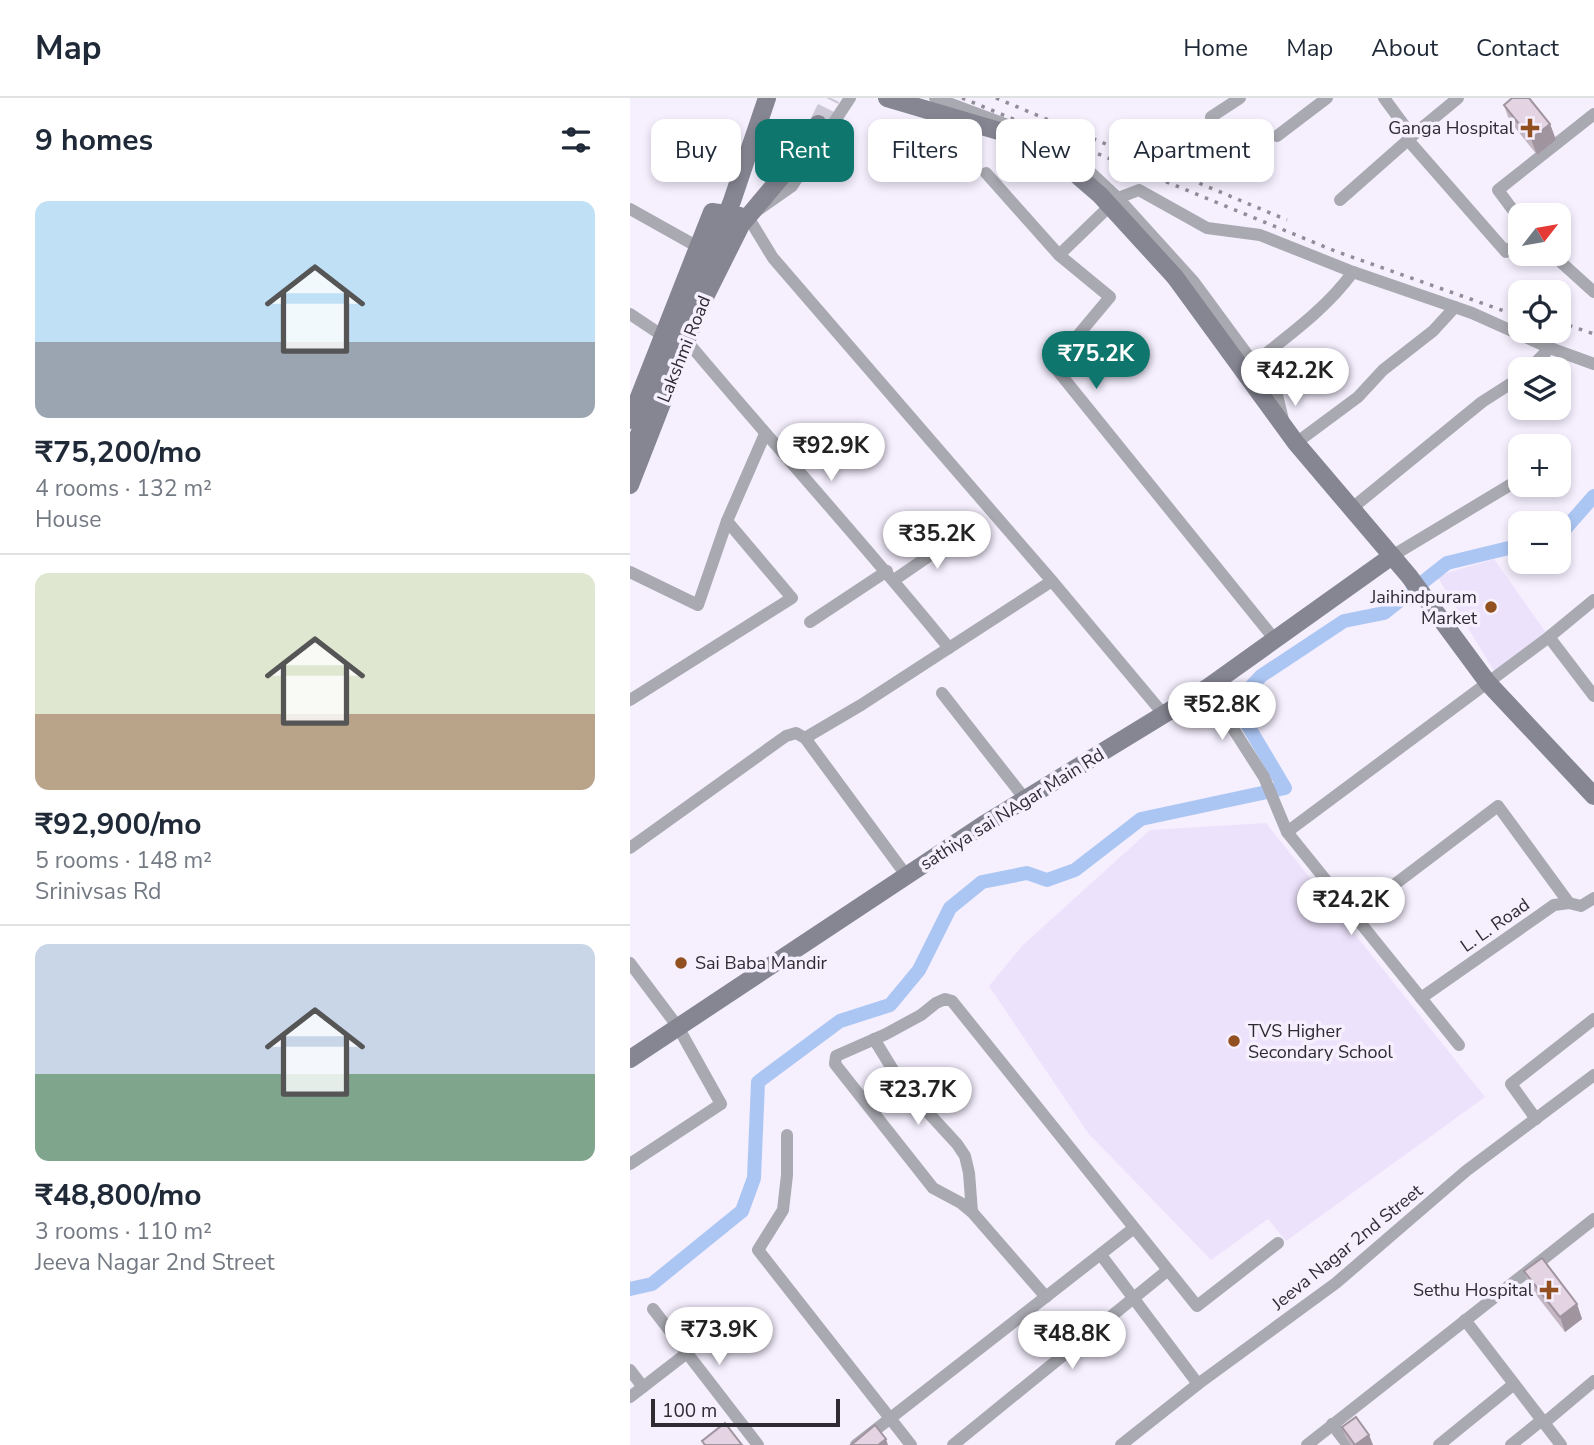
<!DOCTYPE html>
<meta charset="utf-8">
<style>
:root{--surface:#fff;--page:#f2f2f3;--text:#1f2937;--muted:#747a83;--line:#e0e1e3;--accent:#0f766e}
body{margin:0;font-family:"Nunito Sans",sans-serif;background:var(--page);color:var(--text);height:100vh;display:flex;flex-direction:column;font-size:26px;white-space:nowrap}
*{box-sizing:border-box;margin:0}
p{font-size:23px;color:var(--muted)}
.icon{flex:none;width:38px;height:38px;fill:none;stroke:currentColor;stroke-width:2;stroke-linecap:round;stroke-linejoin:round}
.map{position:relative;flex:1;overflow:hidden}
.sheet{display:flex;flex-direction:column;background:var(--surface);width:630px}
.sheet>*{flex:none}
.banner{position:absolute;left:21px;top:21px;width:665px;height:63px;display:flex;gap:14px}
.needle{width:46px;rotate:59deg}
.fabs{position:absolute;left:878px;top:105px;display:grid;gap:14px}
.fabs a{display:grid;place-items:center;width:63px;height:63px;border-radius:14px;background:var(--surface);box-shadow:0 4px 10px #0003;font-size:35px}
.scale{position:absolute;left:21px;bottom:18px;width:189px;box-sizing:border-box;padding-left:7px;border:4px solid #2e2b32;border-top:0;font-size:19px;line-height:24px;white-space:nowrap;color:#2e2b32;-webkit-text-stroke:5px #f5effe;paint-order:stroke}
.price{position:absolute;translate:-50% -60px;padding:0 16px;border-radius:24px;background:#fff;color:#222;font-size:23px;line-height:46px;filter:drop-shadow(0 2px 4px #0008)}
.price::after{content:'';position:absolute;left:50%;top:42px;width:21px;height:16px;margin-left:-10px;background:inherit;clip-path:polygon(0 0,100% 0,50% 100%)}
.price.selected{background:var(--accent);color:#fff}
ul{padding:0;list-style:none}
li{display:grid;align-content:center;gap:14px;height:371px;padding:0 35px}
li+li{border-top:2px solid var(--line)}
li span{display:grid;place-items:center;height:217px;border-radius:14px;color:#555}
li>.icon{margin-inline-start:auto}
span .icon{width:126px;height:126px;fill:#fffc;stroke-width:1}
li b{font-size:30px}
h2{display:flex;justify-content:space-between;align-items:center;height:84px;padding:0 35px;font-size:30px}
.chip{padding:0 24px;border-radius:14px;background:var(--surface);box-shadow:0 4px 10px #0003;font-size:24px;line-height:63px}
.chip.selected{background:var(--accent);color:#fff}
header{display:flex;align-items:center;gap:42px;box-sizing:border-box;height:98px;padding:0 35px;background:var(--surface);border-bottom:2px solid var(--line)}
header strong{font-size:33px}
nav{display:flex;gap:38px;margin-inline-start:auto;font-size:24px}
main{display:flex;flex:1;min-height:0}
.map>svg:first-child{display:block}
</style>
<header>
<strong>Map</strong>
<nav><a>Home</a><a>Map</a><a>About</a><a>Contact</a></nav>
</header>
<main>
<section class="sheet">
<h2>9 homes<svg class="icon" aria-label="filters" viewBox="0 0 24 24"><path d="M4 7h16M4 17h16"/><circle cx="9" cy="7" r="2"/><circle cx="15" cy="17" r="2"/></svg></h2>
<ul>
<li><span style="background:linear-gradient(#bfe0f5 65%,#9aa5b1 0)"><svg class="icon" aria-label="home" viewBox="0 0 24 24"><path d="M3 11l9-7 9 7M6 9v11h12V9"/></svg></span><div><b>₹75,200/mo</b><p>4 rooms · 132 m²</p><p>House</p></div></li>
<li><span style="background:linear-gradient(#dfe7d0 65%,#b9a48a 0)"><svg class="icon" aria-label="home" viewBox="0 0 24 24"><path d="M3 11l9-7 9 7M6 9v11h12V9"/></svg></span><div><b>₹92,900/mo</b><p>5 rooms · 148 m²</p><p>Srinivsas Rd</p></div></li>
<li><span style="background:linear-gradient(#c9d6e8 60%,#7fa58c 0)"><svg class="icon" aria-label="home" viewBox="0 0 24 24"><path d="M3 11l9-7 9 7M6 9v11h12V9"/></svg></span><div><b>₹48,800/mo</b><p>3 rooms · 110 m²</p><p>Jeeva Nagar 2nd Street</p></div></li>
</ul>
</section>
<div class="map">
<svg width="964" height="1347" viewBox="0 0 964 1347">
<rect width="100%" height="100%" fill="#f5effe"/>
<g fill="#ede2fc">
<path d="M 864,461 L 919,539 L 864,573 L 807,478 Z"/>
<path d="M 636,725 L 855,999 L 656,1143 L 638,1121 L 581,1162 L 458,1035 L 359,888 L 393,847 L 520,732 Z"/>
</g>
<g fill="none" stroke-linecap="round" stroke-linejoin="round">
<g stroke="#acc6f4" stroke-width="14">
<path d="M 929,433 L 934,432 L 964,398"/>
<path d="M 0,1191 L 22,1186 L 112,1113 L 124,1080 L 128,984 L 210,923 L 260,907 L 289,872 L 320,810 L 352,784 L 397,775 L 417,782 L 445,772 L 511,721 L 655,690 L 605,606 L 631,578 L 714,523 L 754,515 L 817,465 L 891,447"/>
</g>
<path stroke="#cdc8d5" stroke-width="18" stroke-dasharray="18 9" stroke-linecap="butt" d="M 188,26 L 201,0"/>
<g stroke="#a9a9b1" stroke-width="12">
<path d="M 220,0 L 162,88 L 118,119 L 143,160 L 422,483 L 535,618"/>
<path d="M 305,0 L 399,35 L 455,69 L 488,100 L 564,184 L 647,297 L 653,322"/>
<path d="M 754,0 L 782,38 L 778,42"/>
<path d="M 581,19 L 610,0"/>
<path d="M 647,38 L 697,0"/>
<path d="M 782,38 L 828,0"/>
<path d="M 778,42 L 876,154 L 891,141"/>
<path d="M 356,75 L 429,157 L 480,199 L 423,267 L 646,543"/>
<path d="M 710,102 L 778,42"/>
<path d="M 0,111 L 68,149"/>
<path d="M 891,123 L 868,92 L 964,16"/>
<path d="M 922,156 L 964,194"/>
<path d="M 429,157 L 488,100 L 509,92 L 577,130 L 630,137 L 723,174 L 842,215 L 920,250 L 964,266"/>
<path d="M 0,216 L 33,238"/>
<path d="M 56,242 C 143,346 234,445 319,550"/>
<path d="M 624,265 C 659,237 696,211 723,174"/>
<path d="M 899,271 L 920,250"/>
<path d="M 666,345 L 728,299 L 753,272 L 803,233 L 825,209"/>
<path d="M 721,411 L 852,304 L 891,279"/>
<path d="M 762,458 L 890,381"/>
<path d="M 0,474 L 68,507 L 97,423 L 135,336"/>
<path d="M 264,482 L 331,436"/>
<path d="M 180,524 L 257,473"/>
<path d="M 919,539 L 964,598"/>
<path d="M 577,590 L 634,679 L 657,734 L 829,947"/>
<path d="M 312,595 L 395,701"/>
<path d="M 0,602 L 162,500 L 97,423"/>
<path d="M 175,640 L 231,607 L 422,483"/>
<path d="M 657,734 L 919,539 L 964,502"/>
<path d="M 0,750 L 156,638 L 166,635 L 175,640 L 276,777"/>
<path d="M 723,815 L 752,796 L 868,708 L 939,805"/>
<path d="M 0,865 L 48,929 L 91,1006 L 0,1066"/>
<path d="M 791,900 L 924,807 L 939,805 L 951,808 L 964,800"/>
<path d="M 244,941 L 271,985 L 327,1046 L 335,1058 L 339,1075 L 342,1114"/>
<path d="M 906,1021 L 881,986 L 964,921"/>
<path d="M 157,1037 L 157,1077 L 153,1112 L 128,1152 L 281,1347"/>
<path d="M 471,1157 L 568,1286"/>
<path d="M 416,1199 L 342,1114 L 331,1105 L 303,1090 L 205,966 L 206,958 L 256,936 L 291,917 L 306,905 L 315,901 L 322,903 L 567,1208 L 648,1145"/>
<path d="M 23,1211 L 128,1347"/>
<path d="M 835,1222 L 931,1347"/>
<path d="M 0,1272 L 13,1289"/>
<path d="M 0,1299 L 57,1255"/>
<path d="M 914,1325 L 964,1283"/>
<path d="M 702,1326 L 718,1347"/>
<path d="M 226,1347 L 504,1130"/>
<path d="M 323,1347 L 538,1172"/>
<path d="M 491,1347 L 568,1286 L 706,1185 L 836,1073 L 964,977"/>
<path d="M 677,1347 L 964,1121"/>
<path d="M 809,1347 L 884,1286"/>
<path d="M 881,1347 L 912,1322"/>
</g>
<g stroke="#858692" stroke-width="18">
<path d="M 545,179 L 666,345 L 779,478 L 858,585 L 964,698"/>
<path d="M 0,322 L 82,114 L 110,118"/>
<path d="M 0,387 L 68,213 L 111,127 L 152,78 L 188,26"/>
<path d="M 0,961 L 353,727 L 577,590 L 762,458"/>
</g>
<g stroke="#918c97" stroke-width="3.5" stroke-dasharray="3.5 7" stroke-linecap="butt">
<path d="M 332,0 L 705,153 L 891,219"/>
<path d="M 366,0 L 657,122"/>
<path d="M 929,224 L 964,236"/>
</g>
<g stroke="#858692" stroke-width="18">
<path d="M 257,0 L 369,33 L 426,59 L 470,97 L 545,179"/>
<path d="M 0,359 L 102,103 L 137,0"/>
</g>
</g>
<g fill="#c4b6c3">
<path d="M 874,7 L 920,26 L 926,42 L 907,57 L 879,22 Z"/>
<path d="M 894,1173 L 947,1206 L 952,1221 L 935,1234 L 900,1189 Z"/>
<path d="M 712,1329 L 739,1337 L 743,1347 L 721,1347 L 716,1340 Z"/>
</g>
<g fill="#a0949f">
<path d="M 920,26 L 926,42 L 907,57 L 901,41 Z"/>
<path d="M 947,1206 L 952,1221 L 935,1234 L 930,1219 Z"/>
<path d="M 739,1337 L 743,1347 L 725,1347 Z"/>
<path d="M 256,1341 L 258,1347 L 248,1347 Z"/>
</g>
<g fill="#e4d4e3" stroke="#a0949f" stroke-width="2">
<path d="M 882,0 L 899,0 L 920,26 L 901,41 L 874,7 Z"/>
<path d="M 912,1160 L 947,1206 L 930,1219 L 894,1173 Z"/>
<path d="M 726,1319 L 739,1337 L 725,1347 L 712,1329 Z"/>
<path d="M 95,1325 L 112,1347 L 75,1347 L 72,1343 Z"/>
<path d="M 245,1327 L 256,1341 L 248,1347 L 221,1347 Z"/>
</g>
<g fill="#924f1f" stroke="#f5effe" stroke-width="2.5">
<path d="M896.5 19.5h7v7h7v7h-7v7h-7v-7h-7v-7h7z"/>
<circle cx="861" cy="509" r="7"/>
<circle cx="51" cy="865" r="7"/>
<circle cx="604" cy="943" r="7"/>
<path d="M915.5 1181.5h7v7h7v7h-7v7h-7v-7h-7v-7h7z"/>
</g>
<g text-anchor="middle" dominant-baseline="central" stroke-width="7" stroke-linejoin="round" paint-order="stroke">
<g font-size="18" fill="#2e2b32" stroke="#f5effe" text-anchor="end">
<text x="884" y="30">Ganga Hospital</text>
<text x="847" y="499">Jaihindpuram<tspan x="847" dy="21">Market</tspan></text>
<text x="65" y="865" text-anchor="start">Sai Baba Mandir</text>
<text x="618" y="933" text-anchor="start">TVS Higher<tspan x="618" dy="21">Secondary School</tspan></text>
<text x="903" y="1192">Sethu Hospital</text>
</g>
<g font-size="18" fill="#2e2b32" stroke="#f5effe">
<text transform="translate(54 251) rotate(-68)">Lakshmi Road</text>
<text transform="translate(382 711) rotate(-32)">sathiya sai NAgar Main Rd</text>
<text transform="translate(865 827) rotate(-35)">L. L. Road</text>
<text transform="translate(717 1149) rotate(-39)">Jeeva Nagar 2nd Street</text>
</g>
</g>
</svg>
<div class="fabs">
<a><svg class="needle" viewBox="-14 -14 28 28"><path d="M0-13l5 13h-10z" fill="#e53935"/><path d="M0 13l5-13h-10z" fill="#747a83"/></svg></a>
<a><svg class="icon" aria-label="locate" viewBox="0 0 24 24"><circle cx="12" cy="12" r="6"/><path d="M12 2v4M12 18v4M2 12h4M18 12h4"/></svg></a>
<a><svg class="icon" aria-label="layers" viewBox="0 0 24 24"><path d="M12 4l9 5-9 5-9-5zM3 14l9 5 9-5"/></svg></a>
<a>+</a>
<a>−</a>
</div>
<div class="scale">100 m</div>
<b class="price selected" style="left:466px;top:293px">₹75.2K</b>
<b class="price" style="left:665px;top:310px">₹42.2K</b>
<b class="price" style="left:201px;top:385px">₹92.9K</b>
<b class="price" style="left:307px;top:473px">₹35.2K</b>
<b class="price" style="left:592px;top:644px">₹52.8K</b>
<b class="price" style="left:721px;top:839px">₹24.2K</b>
<b class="price" style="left:288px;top:1029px">₹23.7K</b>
<b class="price" style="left:89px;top:1269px">₹73.9K</b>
<b class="price" style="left:442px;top:1273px">₹48.8K</b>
<div class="banner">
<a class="chip">Buy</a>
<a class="chip selected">Rent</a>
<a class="chip">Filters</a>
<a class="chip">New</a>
<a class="chip">Apartment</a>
</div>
</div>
</main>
